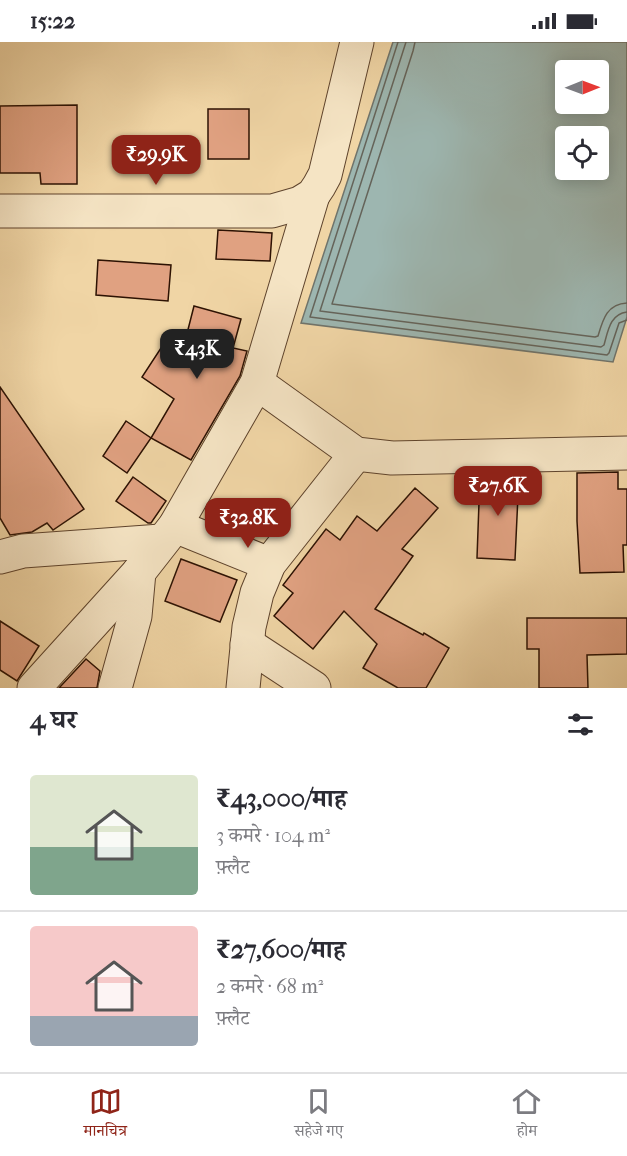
<!DOCTYPE html>
<html lang="hi">
<meta charset="utf-8">
<style>
:root{--surface:#fff;--page:#f2f2f3;--text:#2b2b33;--muted:#7c7c81;--line:#e1e1e2;--accent:#8f2418}
body{margin:0;font-family:"IM FELL French Canon","Noto Serif Devanagari",serif;background:var(--page);color:var(--text);height:100vh;display:flex;flex-direction:column;font-size:22px;white-space:nowrap}
*{box-sizing:border-box;margin:0}
p{font-size:20px;color:var(--muted)}
.icon{flex:none;width:33px;height:33px;fill:none;stroke:currentColor;stroke-width:2;stroke-linecap:round;stroke-linejoin:round}
.map{position:relative;height:646px;overflow:hidden}
.side{display:flex;flex-direction:column;background:var(--surface);flex:1}
.side>*{flex:none}
.needle{width:39px;rotate:89deg}
.fabs{position:absolute;left:555px;top:18px;display:grid;gap:12px}
.fabs a{display:grid;place-items:center;width:54px;height:54px;border-radius:6px;background:var(--surface);box-shadow:0 3px 15px #0003;font-size:30px}
.price{position:absolute;translate:-50% -51px;padding:0 14px;border-radius:12px;background:var(--accent);color:#fff;font-size:20px;line-height:39px;filter:drop-shadow(0 2px 3px #0008)}
.price::after{content:'';position:absolute;left:50%;top:36px;width:18px;height:14px;margin-left:-9px;background:inherit;clip-path:polygon(0 0,100% 0,50% 100%)}
.price.selected{background:#222;color:#fff}
ul{padding:0;list-style:none}
li{display:flex;align-items:center;gap:18px;height:150px;padding:0 30px}
li+li{border-top:2px solid var(--line)}
li span{display:grid;place-items:center;flex:none;width:168px;height:120px;border-radius:6px;color:#555}
li>.icon{margin-inline-start:auto}
span .icon{width:72px;height:72px;fill:#fffc;stroke-width:1}
li b{font-size:26px}
h2{display:flex;justify-content:space-between;align-items:center;height:72px;padding:0 30px;font-size:26px}
.status{display:flex;justify-content:space-between;align-items:center;height:42px;padding:0 30px;background:var(--surface);direction:ltr}
.status svg{height:16px;fill:currentColor}
.dock{display:flex;justify-content:space-around;align-items:center;height:84px;border-top:2px solid var(--line);background:var(--surface);font-size:16px;color:var(--muted)}
.dock a{display:grid;justify-items:center;gap:3px}
.dock .selected{color:var(--accent)}
.map>svg:first-child{display:block}
</style>
<div class="status"><b>15:22</b><svg viewBox="0 0 49 12"><path d="M0 12V9h3v3zM5 12V6h3v6zM10 12V3h3v9zM15 12V0h3v12zM26 1h20v11H26zM47 4h2v5h-2z"/></svg></div>
<div class="map">
<svg width="627" height="646" viewBox="0 0 627 646">
<rect width="100%" height="100%" fill="#f0d5a5"/>
<filter id="stains"><feTurbulence type="fractalNoise" baseFrequency=".00333" numOctaves="4"/><feColorMatrix values="0 0 0 0 .2 0 0 0 0 .09 0 0 0 0 .02 0 0 0 .5 -.17"/></filter>
<radialGradient id="worn" r=".72"><stop offset=".6" stop-color="#630" stop-opacity="0"/><stop offset="1" stop-color="#630" stop-opacity=".3"/></radialGradient>
<path fill="#9db6b0" stroke="#70746b" stroke-width="1.5" fill-rule="evenodd" d="M 393,0 L 627,0 L 627,275 L 613,320 L 301,281 ZM 566,28 L 598,28 L 598,62 L 566,62 ZM 566,94 L 598,94 L 598,128 L 566,128 Z"/>
<g fill="none" stroke-linecap="round" stroke-linejoin="round">
<g stroke="#65645a" stroke-width="1.5">
<path d="M 398,0 L 310,275 L 607,313 L 609,311 L 619,281 L 627,278"/>
<path d="M 406,0 L 320,269 L 601,305 L 604,303 C 608,289 610,272 627,270"/>
<path d="M 415,0 L 413,9 L 332,262 L 595,295 L 598,294 C 603,277 607,262 627,261"/>
</g>
</g>
<g fill="#e0a181" stroke="#2d1203" stroke-width="1.5">
<path d="M 77,63 L 77,142 L 41,142 L 40,131 L 0,131 L 0,64 Z"/>
<rect x="208" y="67" width="41" height="50"/>
<path d="M 218,188 L 272,191 L 270,219 L 216,217 Z"/>
<path d="M 98,218 L 171,223 L 168,259 L 96,253 Z"/>
<path d="M 194,264 L 241,277 L 233,306 L 247,309 L 240,334 L 191,418 L 151,396 L 174,357 L 142,335 L 161,306 L 180,319 Z"/>
<path d="M 0,345 L 84,467 L 53,488 L 47,481 L 32,490 L 10,493 L 0,476 Z"/>
<path d="M 126,379 L 151,396 L 127,431 L 103,414 Z"/>
<path d="M 618,430 L 618,447 L 627,447 L 627,503 L 623,503 L 624,530 L 580,531 L 577,479 L 577,431 Z"/>
<path d="M 519,432 L 515,518 L 477,516 L 480,433 Z"/>
<path d="M 133,435 L 166,459 L 151,481 L 148,481 L 116,459 Z"/>
<path d="M 415,446 L 438,466 L 402,507 L 413,514 L 375,567 L 423,593 L 424,591 L 449,606 L 426,646 L 398,646 L 363,626 L 377,602 L 344,569 L 313,607 L 274,574 L 293,551 L 283,543 L 326,487 L 340,498 L 357,474 L 377,489 Z"/>
<path d="M 181,517 L 237,538 L 220,580 L 165,559 Z"/>
<path d="M 527,576 L 627,576 L 627,612 L 587,613 L 588,646 L 539,646 L 539,607 L 527,607 Z"/>
<path d="M 0,579 L 39,604 L 17,639 L 0,628 Z"/>
<path d="M 86,617 L 100,629 L 97,646 L 59,646 Z"/>
</g>
<g fill="none" stroke-linecap="round" stroke-linejoin="round">
<defs>
<g id="minor">
<path d="M 0,169 L 272,169 L 300,161 L 313,153 L 319,144 L 325,133 L 357,0"/>
<path d="M 257,341 L 356,412 L 392,416 L 627,411"/>
<path d="M 175,484 L 269,522"/>
<path d="M 0,515 L 23,509 L 161,499"/>
<path d="M 247,602 L 314,646"/>
<path d="M 34,646 L 139,530 L 175,484 L 257,341 L 313,153"/>
<path d="M 115,646 L 135,574 L 139,530"/>
<path d="M 243,646 L 249,585 L 257,551 L 269,522 L 356,412"/>
</g>
</defs>
<use href="#minor" stroke="#5e432c" stroke-width="35"/>
<use href="#minor" stroke="#f5e4c4" stroke-width="33"/>
</g>
<rect width="100%" height="100%" filter="url(#stains)"/>
<rect width="100%" height="100%" fill="url(#worn)"/>
</svg>
<div class="fabs">
<a><svg class="needle" viewBox="-14 -14 28 28"><path d="M0-13l5 13h-10z" fill="#e53935"/><path d="M0 13l5-13h-10z" fill="#7c7c81"/></svg></a>
<a><svg class="icon" aria-label="locate" viewBox="0 0 24 24"><circle cx="12" cy="12" r="6"/><path d="M12 2v4M12 18v4M2 12h4M18 12h4"/></svg></a>
</div>
<b class="price" style="left:156px;top:144px">₹29.9K</b>
<b class="price selected" style="left:197px;top:338px">₹43K</b>
<b class="price" style="left:498px;top:475px">₹27.6K</b>
<b class="price" style="left:248px;top:507px">₹32.8K</b>
</div>
<section class="side">
<h2>4 घर<svg class="icon" aria-label="filters" viewBox="0 0 24 24"><path d="M4 7h16M4 17h16"/><circle cx="9" cy="7" r="2"/><circle cx="15" cy="17" r="2"/></svg></h2>
<ul>
<li><span style="background:linear-gradient(#dfe7d0 60%,#7fa58c 0)"><svg class="icon" aria-label="home" viewBox="0 0 24 24"><path d="M3 11l9-7 9 7M6 9v11h12V9"/></svg></span><div><b>₹43,000/माह</b><p>3 कमरे · 104 m²</p><p>फ़्लैट</p></div></li>
<li><span style="background:linear-gradient(#f6c9c9 75%,#9aa5b1 0)"><svg class="icon" aria-label="home" viewBox="0 0 24 24"><path d="M3 11l9-7 9 7M6 9v11h12V9"/></svg></span><div><b>₹27,600/माह</b><p>2 कमरे · 68 m²</p><p>फ़्लैट</p></div></li>
</ul>
</section>
<nav class="dock">
<a class="selected"><svg class="icon" aria-label="map" viewBox="0 0 24 24"><path d="M3 6l6-2 6 2 6-2v14l-6 2-6-2-6 2zM9 4v14M15 6v14"/></svg>मानचित्र</a>
<a><svg class="icon" aria-label="saved" viewBox="0 0 24 24"><path d="M7 4h10v16l-5-4-5 4z"/></svg>सहेजे गए</a>
<a><svg class="icon" aria-label="home" viewBox="0 0 24 24"><path d="M3 11l9-7 9 7M6 9v11h12V9"/></svg>होम</a>
</nav>
